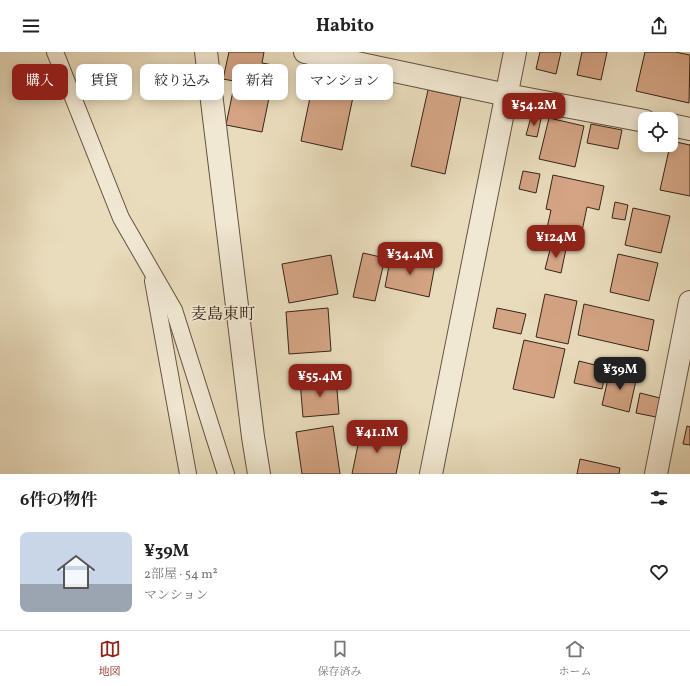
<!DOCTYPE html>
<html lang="ja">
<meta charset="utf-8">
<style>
:root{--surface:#fff;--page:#f2f2f2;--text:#222;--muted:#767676;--line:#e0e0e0;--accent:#8f2418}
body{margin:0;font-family:Vollkorn,"Noto Serif JP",serif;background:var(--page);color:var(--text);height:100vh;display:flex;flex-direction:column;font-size:15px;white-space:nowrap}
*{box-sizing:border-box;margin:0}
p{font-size:13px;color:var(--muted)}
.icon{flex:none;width:22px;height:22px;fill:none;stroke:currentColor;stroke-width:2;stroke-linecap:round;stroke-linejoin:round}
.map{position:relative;height:422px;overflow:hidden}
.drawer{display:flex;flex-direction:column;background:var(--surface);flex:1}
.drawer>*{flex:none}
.banner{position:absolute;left:12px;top:12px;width:400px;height:36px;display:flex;gap:8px}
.controls{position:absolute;left:638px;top:60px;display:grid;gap:8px}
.controls a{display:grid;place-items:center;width:40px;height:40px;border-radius:8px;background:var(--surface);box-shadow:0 2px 10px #0003;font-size:20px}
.price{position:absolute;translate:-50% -34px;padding:0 9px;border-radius:8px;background:var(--accent);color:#fff;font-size:13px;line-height:26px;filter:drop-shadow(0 1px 2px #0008)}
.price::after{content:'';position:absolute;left:50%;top:24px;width:12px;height:9px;margin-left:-6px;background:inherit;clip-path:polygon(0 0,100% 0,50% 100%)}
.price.selected{background:#222;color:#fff}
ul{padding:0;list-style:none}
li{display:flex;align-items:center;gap:12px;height:100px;padding:0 20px}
li span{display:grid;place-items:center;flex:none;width:112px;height:80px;border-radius:8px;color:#555}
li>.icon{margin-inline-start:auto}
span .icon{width:48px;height:48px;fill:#fffc;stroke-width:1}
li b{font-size:17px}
h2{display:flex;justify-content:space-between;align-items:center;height:48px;padding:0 20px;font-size:17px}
.pill{padding:0 14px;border-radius:8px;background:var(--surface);box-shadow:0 2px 10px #0003;font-size:14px;line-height:36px}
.pill.selected{background:var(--accent);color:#fff}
header{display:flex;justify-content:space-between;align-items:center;height:52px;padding:0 20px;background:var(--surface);font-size:18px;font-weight:700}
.tabs{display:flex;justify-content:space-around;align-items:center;height:56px;border-top:1px solid var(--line);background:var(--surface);font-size:11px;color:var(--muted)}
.tabs a{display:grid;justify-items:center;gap:2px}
.tabs .selected{color:var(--accent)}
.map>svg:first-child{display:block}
</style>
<header><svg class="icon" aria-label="menu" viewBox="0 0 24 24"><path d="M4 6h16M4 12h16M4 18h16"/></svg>Habito<svg class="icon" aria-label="share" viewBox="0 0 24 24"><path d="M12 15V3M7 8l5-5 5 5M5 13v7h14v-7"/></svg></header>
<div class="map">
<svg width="690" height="422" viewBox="0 0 690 422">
<rect width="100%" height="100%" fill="#e9dcbc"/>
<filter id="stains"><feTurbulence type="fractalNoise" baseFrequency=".005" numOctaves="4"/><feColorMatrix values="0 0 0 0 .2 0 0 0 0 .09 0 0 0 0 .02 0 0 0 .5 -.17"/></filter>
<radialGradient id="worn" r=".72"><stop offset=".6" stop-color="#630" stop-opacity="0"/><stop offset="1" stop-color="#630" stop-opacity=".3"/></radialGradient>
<g fill="#d4a484" stroke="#372418">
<path d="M 229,0 L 264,0 L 262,11 L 273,13 L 266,46 L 269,46 L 262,80 L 226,73 L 233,39 L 237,40 L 239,30 L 223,27 Z"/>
<path d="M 540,0 L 561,0 L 556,22 L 536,17 Z"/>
<path d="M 582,0 L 607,0 L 601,28 L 577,23 Z"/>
<path d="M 645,0 L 675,0 L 690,3 L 689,51 L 636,39 Z"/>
<path d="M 318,7 L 359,16 L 342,98 L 301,89 Z"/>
<path d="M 428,38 L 461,45 L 445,122 L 411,114 Z"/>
<path d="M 531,65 L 541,67 L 537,85 L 526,83 Z"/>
<path d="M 549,66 L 584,74 L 575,115 L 539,107 Z"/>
<path d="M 591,72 L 622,78 L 618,97 L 587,91 Z"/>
<path d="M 671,89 L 690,93 L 690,144 L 660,138 Z"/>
<path d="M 523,119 L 540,122 L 536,141 L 519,137 Z"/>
<path d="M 553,123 L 604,134 L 599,158 L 587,155 L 581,184 L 547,176 L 551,158 L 546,157 Z"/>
<path d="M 615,150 L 628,153 L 625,168 L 612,166 Z"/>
<path d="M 633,156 L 670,164 L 661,201 L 625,193 Z"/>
<path d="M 551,194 L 566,197 L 561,221 L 545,217 Z"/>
<path d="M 363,201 L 385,206 L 375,249 L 353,245 Z"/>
<path d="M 618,202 L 658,211 L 649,249 L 610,240 Z"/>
<path d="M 331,203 L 338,242 L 289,251 L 282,212 Z"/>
<path d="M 391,203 L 435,213 L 429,245 L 385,235 Z"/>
<path d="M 545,242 L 577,249 L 568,292 L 536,285 Z"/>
<path d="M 584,252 L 654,268 L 648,299 L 578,283 Z"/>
<path d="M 328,256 L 331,299 L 289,302 L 286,260 Z"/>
<path d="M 497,256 L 526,262 L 521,282 L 493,276 Z"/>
<path d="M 524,288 L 565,297 L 554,346 L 513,337 Z"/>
<path d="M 579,309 L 607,316 L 602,337 L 574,331 Z"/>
<path d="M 610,318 L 637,324 L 629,360 L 602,353 Z"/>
<path d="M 336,326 L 339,362 L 303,365 L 300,329 Z"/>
<path d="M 640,341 L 660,346 L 656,365 L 636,361 Z"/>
<path d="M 333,374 L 340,422 L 302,422 L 296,380 Z"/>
<path d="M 687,374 L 690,375 L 690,393 L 683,392 Z"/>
<path d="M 361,378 L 403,387 L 396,422 L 352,422 Z"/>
<path d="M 580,407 L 620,416 L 619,422 L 577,422 Z"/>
</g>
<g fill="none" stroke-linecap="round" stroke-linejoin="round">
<defs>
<g id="service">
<path d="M 55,0 L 121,166 L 174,258 L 226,422"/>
<path d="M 153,229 L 188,422"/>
</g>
<g id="minor">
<path d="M 206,0 L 253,385 L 259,422"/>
<path d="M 305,0 L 507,43 L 645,69"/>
<path d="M 671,73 L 690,77"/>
<path d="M 656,422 L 690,250"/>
</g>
<path id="tertiary" d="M 431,422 L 515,0"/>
</defs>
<use href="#service" stroke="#645241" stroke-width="18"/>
<use href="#minor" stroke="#645241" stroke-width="24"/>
<use href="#tertiary" stroke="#645241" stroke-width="24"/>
<use href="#service" stroke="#f1e8d3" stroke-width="16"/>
<use href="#minor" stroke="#f1e8d3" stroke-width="22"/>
<use href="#tertiary" stroke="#f1e8d3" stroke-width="22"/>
</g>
<g text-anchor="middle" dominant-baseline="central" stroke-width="3.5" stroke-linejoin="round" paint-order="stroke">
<g font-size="16" fill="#372418" stroke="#f1e8d3">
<text x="223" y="263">麦島東町</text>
</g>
</g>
<rect width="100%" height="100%" filter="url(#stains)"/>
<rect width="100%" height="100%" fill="url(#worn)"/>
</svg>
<div class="controls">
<a><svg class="icon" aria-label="locate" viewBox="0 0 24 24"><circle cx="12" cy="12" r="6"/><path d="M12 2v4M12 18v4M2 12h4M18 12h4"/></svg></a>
</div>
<b class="price" style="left:534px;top:75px">¥54.2M</b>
<b class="price" style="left:556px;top:207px">¥124M</b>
<b class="price" style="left:410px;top:224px">¥34.4M</b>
<b class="price selected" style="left:620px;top:339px">¥39M</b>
<b class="price" style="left:320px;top:346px">¥55.4M</b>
<b class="price" style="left:377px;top:402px">¥41.1M</b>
<div class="banner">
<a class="pill selected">購入</a>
<a class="pill">賃貸</a>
<a class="pill">絞り込み</a>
<a class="pill">新着</a>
<a class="pill">マンション</a>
</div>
</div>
<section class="drawer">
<h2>6件の物件<svg class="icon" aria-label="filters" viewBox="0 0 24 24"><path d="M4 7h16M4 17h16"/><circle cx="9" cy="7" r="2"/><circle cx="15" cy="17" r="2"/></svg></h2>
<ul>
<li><span style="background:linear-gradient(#c9d6e8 65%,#9aa5b1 0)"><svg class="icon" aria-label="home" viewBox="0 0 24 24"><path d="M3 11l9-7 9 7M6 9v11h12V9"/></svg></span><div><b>¥39M</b><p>2部屋 · 54 m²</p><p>マンション</p></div><svg class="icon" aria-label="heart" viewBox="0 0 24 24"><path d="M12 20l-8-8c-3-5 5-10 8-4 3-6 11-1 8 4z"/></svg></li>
</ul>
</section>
<nav class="tabs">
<a class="selected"><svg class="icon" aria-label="map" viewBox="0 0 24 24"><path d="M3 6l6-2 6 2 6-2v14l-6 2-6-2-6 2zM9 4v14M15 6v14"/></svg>地図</a>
<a><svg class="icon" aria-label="saved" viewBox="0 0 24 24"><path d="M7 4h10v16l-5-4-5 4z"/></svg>保存済み</a>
<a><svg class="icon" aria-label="home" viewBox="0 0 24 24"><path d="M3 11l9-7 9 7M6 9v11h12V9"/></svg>ホーム</a>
</nav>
